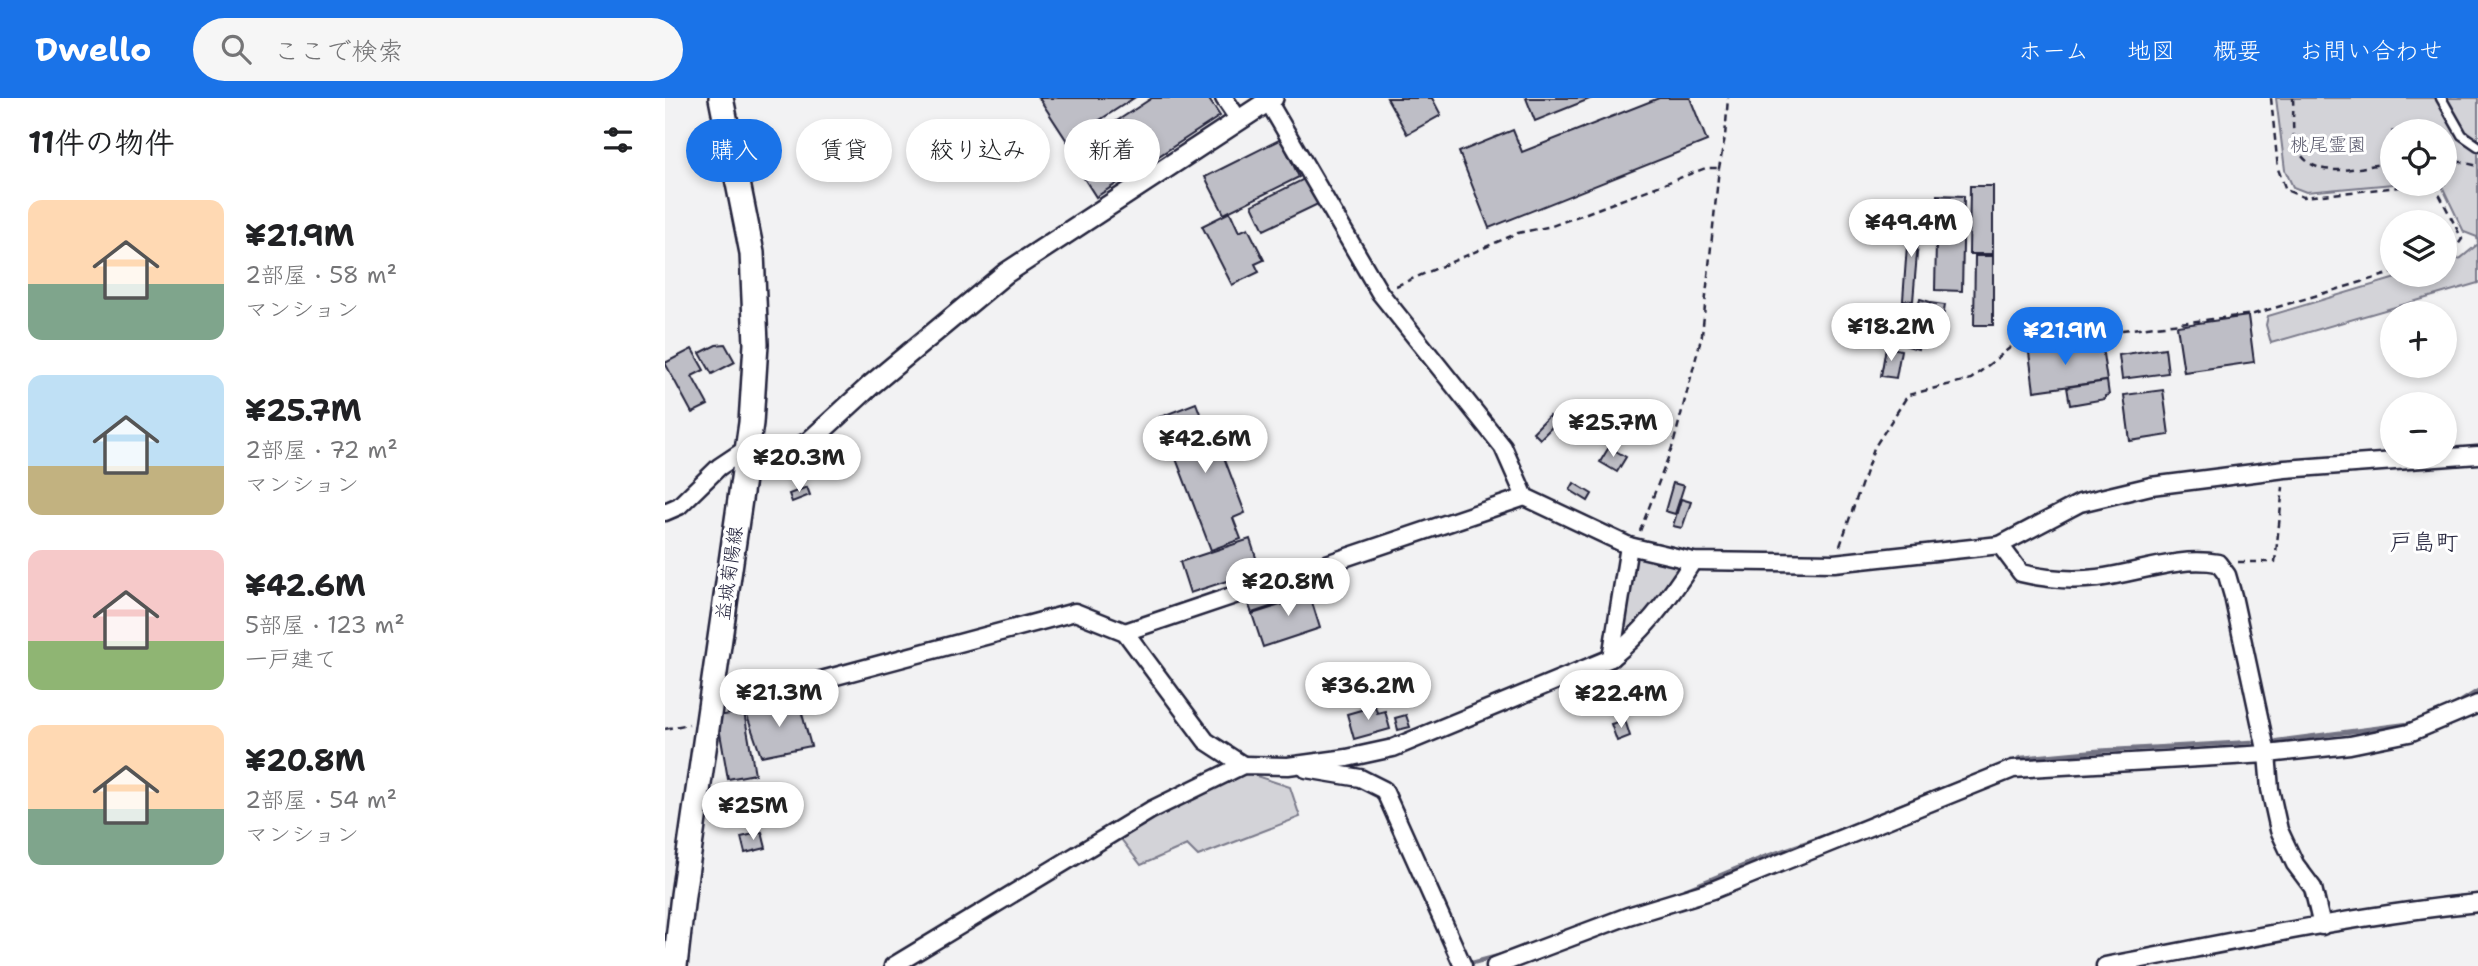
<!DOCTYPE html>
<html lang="ja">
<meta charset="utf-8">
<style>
:root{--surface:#fff;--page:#f6f6f6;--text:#202124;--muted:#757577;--accent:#1a73e8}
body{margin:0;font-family:"Shantell Sans","Klee One",sans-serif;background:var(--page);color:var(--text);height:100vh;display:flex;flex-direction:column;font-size:26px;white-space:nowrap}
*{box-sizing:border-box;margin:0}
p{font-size:23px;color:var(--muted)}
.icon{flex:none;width:38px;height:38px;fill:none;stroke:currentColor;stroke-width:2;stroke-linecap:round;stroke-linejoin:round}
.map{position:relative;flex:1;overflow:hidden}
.drawer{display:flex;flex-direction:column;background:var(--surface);width:665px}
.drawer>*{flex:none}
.banner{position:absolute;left:21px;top:21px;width:665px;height:63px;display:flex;gap:14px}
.tools{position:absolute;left:1715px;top:21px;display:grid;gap:14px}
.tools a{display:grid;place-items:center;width:77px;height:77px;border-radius:50%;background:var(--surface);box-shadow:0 4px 10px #0003;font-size:35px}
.price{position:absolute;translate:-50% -60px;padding:0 16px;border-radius:24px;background:#fff;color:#222;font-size:23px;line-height:46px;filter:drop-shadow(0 2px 4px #0008)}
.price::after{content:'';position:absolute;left:50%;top:42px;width:21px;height:16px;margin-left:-10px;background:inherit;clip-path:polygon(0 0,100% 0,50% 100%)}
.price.current{background:var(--accent);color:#fff}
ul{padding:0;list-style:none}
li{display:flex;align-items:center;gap:21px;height:175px;padding:0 28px}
li span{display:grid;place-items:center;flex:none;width:196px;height:140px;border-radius:14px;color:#555}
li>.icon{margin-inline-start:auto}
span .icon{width:84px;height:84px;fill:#fffc;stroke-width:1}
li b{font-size:30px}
h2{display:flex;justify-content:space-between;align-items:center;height:84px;padding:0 28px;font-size:30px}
.chip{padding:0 24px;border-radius:32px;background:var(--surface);box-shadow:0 4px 10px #0003;font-size:24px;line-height:63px}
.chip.current{background:var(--accent);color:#fff}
header{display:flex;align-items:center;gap:42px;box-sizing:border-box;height:98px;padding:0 35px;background:var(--accent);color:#fff}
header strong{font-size:33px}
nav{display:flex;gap:38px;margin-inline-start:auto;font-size:24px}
.search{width:490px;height:63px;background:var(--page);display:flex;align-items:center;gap:18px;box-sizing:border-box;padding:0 24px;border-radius:38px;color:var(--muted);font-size:26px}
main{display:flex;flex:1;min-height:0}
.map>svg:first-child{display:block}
</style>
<header>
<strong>Dwello</strong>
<div class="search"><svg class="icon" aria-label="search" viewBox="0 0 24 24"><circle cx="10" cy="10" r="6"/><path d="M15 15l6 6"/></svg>ここで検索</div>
<nav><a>ホーム</a><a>地図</a><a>概要</a><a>お問い合わせ</a></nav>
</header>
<main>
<section class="drawer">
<h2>11件の物件<svg class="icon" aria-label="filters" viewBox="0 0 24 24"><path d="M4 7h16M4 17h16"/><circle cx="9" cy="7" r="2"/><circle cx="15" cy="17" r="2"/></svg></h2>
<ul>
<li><span style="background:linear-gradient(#ffd9b3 60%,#7fa58c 0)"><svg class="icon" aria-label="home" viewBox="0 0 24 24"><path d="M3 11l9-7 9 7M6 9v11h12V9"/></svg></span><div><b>¥21.9M</b><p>2部屋 · 58 m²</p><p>マンション</p></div></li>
<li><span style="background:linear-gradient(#bfe0f5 65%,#c2b280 0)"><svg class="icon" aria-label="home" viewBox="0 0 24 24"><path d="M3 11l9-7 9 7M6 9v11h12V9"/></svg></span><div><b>¥25.7M</b><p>2部屋 · 72 m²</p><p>マンション</p></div></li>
<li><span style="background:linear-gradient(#f6c9c9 65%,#8fb573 0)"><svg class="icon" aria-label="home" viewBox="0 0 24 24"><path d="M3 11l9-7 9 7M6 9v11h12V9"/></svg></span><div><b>¥42.6M</b><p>5部屋 · 123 m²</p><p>一戸建て</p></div></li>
<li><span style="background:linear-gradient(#ffd9b3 60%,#7fa58c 0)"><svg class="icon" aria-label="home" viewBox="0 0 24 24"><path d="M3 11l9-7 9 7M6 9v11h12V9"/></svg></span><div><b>¥20.8M</b><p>2部屋 · 54 m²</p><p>マンション</p></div></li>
</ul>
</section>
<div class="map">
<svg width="1813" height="868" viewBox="0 0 1813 868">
<rect width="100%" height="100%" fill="#f2f2f3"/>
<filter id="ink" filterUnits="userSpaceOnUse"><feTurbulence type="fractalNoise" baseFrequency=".0143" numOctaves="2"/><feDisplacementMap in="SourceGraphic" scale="14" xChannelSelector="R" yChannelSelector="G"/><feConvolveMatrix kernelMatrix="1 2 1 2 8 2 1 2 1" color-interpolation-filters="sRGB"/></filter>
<g filter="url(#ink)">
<g fill="#d3d3d8" stroke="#7a7a8a" stroke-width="2">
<path d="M 1611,0 L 1813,0 L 1813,185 L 1606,245 L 1601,227 L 1603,218 L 1741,177 L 1780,177 L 1780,165 L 1796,160 L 1813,146 L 1812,139 L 1799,134 L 1776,86 L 1780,86 L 1780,33 L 1727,33 L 1728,86 L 1641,94 L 1628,89 L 1620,72 Z"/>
<path d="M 969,453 L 1016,465 L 1013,479 L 953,546 Z"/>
<path d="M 570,671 L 625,689 L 635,719 L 533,758 L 522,747 L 476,767 L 456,741 Z"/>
</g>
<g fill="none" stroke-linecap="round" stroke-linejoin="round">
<g stroke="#727282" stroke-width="4.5">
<path d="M 1784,611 L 1813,593"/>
<path d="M 1612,643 L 1750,625"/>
<path d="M 1347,664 L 1356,660 L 1431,653 L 1586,644"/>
<path d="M 1229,710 L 1302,681"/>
<path d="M 1015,794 L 1097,760 L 1169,735"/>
<path d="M 807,865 L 841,856"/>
</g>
</g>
<g fill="#bebec6" stroke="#22223b" stroke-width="2">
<path d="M 374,0 L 469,0 L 402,43 Z"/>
<path d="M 487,0 L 543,0 L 555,18 L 431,99 L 403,55 Z"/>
<path d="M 722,0 L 767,0 L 776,17 L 742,36 Z"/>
<path d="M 861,0 L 927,0 L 870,23 Z"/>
<path d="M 994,0 L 1025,0 L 1042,43 L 824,130 L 794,54 L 848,32 L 857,54 Z"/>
<path d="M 616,41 L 634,79 L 559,116 L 540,79 Z"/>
<path d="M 641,80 L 653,106 L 599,132 L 587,107 Z"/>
<path d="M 1305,88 L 1328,88 L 1328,156 L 1304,156 Z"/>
<path d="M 1272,97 L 1299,98 L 1297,193 L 1270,192 Z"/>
<path d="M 565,114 L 574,134 L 583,130 L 599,162 L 590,166 L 594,174 L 567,187 L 537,128 Z"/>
<path d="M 1244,120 L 1255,120 L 1248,203 L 1238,202 Z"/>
<path d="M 1310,158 L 1328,158 L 1328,227 L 1309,227 Z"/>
<path d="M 1255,201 L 1265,204 L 1256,235 L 1243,231 L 1248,213 L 1252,213 Z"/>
<path d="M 1265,205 L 1280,207 L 1276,231 L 1262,229 Z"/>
<path d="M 1583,218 L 1589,264 L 1519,274 L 1512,228 Z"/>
<path d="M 1243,232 L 1257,237 L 1253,251 L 1239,247 Z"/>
<path d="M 1436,237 L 1437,248 L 1390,255 L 1388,243 Z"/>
<path d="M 1387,243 L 1389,256 L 1437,249 L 1442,283 L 1369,293 L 1363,247 Z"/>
<path d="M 60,246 L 70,264 L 47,276 L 35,255 L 51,247 Z"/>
<path d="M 1221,249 L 1236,252 L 1231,280 L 1216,278 Z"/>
<path d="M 1500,250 L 1503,275 L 1457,281 L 1454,257 Z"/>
<path d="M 27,251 L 39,272 L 27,278 L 43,307 L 27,315 L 0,265 Z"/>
<path d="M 1442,283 L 1444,297 L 1440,298 L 1440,301 L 1405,307 L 1402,289 Z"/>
<path d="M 1498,292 L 1504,337 L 1465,343 L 1459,297 Z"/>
<path d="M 531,305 L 546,344 L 552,341 L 580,415 L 568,420 L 576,441 L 546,452 L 495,319 Z"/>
<path d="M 884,318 L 891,325 L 875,341 L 868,334 Z"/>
<path d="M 944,349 L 961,359 L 952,374 L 935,364 Z"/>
<path d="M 909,385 L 927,396 L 923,403 L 905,392 Z"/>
<path d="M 1008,385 L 1019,388 L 1010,416 L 1000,413 Z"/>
<path d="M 142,389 L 145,397 L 127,404 L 124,396 Z"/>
<path d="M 1016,401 L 1026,404 L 1017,430 L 1008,428 Z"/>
<path d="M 585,441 L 595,472 L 589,474 L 593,485 L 578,490 L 574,479 L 525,495 L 515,464 Z"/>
<path d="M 651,487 L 655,498 L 646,501 L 655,530 L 598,549 L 587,516 L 631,502 L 628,494 Z"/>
<path d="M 626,491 L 629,501 L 587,515 L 583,505 Z"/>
<path d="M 134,605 L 146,648 L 96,658 L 81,615 Z"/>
<path d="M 710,608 L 712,615 L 720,613 L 725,631 L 689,641 L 682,616 Z"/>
<path d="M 79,614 L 90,676 L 63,681 L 52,618 Z"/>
<path d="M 741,617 L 745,629 L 733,632 L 730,620 Z"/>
<path d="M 960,622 L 965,638 L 952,643 L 946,626 Z"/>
<path d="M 122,693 L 127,717 L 92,725 L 86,701 Z"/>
<path d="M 97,734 L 101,750 L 80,755 L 76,739 Z"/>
</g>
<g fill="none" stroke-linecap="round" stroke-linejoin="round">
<defs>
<path id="service" d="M 1776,0 L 1797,37 L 1813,48"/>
<g id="minor">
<path d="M 559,0 L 574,22"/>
<path d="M 603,3 L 715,195 L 838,349 L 860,399 L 964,448 L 1028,463 L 1169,465 L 1335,447 L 1415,405 L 1486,388 L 1620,371 L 1813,357"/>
<path d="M 0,414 L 14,408 L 54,369 L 81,351"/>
<path d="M 1335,447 L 1356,475 C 1381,481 1407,483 1433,480 C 1472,475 1513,458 1553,465 L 1562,477 L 1568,498 L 1602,656 L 1605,691 L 1614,732 L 1630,766 L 1648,790 L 1657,828"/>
<path d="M 460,534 L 860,399"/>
<path d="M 946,560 C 980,533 1005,500 1028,463"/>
<path d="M 47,598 L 74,604 L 410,514 L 460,534 L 541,643 L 578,667"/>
<path d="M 641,671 L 695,680 L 719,692 L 798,868"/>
<path d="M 228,868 L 486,712 L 578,667 L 623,668 L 682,660 L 728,650 L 946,560 L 964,448"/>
<path d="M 830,868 L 963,818 L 1048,792 L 1348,671 L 1602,656 L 1685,647 L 1744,635 L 1813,606"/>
<path d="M 1440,868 C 1563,845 1688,817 1813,805"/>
</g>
<path id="tertiary" d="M 80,357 L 127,353 L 144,344 L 206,287 L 341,175 L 608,0"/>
<path id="secondary" d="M 10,868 L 18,797 L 86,325 L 91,246 L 87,155 L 56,0"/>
</defs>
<use href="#service" stroke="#22223b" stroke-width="13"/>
<use href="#minor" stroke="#22223b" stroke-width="21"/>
<use href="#tertiary" stroke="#22223b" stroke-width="24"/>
<use href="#secondary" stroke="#22223b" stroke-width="28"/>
<g stroke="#22223b" stroke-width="2.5" stroke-dasharray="7 5" stroke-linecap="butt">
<path d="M 1606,0 L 1613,71 L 1621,92 L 1638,99 L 1762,86"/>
<path d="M 1628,0 C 1629,14 1626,37 1632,50 C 1649,86 1697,68 1727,64"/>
<path d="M 1780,60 L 1813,68"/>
<path d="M 1769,86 L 1797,141 L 1785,158 L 1780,159"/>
<path d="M 731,188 L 853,135 L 887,128 L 1041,70 L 1054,70"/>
<path d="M 975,433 L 1008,347 L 1037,237 L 1054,70 L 1060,39 L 1063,0"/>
<path d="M 1175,448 L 1209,350 L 1243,297 L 1306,281 L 1351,245 L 1589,216 L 1727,175"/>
<path d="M 1573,464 L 1610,464 L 1618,389"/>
<path d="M 0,631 L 24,626"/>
</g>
<use href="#service" stroke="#fff" stroke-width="8"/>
<use href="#minor" stroke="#fff" stroke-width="16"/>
<use href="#tertiary" stroke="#fff" stroke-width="19"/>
<use href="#secondary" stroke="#fff" stroke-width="23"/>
</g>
</g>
<g text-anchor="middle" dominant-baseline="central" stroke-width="6" stroke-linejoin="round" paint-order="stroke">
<g font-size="19" fill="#57576a" stroke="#fff">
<text x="1663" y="46">桃尾霊園</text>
</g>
<g font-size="19" fill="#22223b" stroke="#fff">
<text transform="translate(64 475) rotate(-82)">益城菊陽線</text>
</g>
<g font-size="23" fill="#22223b" stroke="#fff">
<text x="1759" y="444">戸島町</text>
</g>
</g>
</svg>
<div class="tools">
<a><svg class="icon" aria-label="locate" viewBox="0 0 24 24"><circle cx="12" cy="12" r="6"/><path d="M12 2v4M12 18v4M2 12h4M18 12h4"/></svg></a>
<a><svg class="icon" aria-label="layers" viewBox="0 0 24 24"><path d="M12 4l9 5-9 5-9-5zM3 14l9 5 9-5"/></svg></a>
<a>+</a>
<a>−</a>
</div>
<b class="price" style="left:1246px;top:161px">¥49.4M</b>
<b class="price" style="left:1226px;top:265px">¥18.2M</b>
<b class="price current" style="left:1400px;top:269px">¥21.9M</b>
<b class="price" style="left:948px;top:361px">¥25.7M</b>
<b class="price" style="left:540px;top:377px">¥42.6M</b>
<b class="price" style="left:134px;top:396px">¥20.3M</b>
<b class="price" style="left:623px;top:520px">¥20.8M</b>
<b class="price" style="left:703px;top:624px">¥36.2M</b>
<b class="price" style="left:114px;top:631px">¥21.3M</b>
<b class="price" style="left:956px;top:632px">¥22.4M</b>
<b class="price" style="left:88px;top:744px">¥25M</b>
<div class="banner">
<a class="chip current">購入</a>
<a class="chip">賃貸</a>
<a class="chip">絞り込み</a>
<a class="chip">新着</a>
</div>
</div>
</main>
